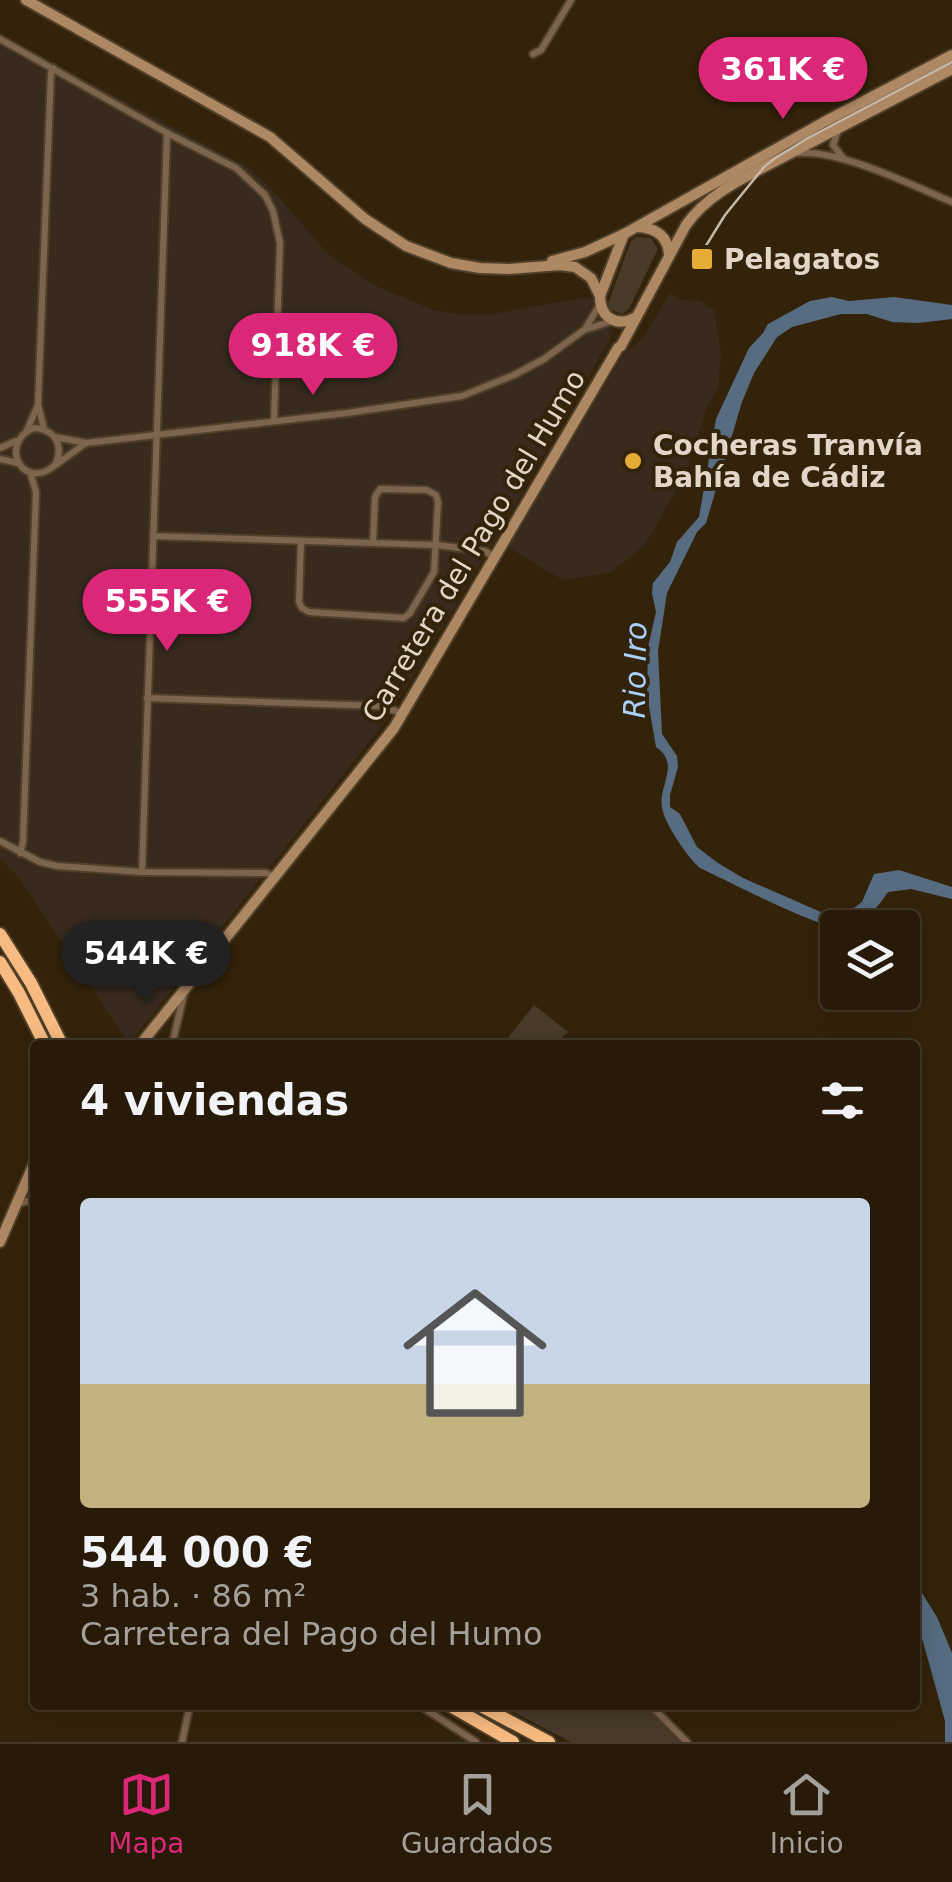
<!DOCTYPE html>
<html lang="es">
<meta charset="utf-8">
<style>
:root{--surface:#271a08;--page:#2f2312;--text:#f1f3f6;--muted:#a4a19c;--line:#433829;--accent:#db2777}
body{margin:0;font-family:"DejaVu Sans",sans-serif;background:var(--page);color:var(--text);height:100vh;display:flex;flex-direction:column;font-size:38px;white-space:nowrap}
*{box-sizing:border-box;margin:0}
p{font-size:32px;color:var(--muted)}
.icon{flex:none;width:55px;height:55px;fill:none;stroke:currentColor;stroke-width:2;stroke-linecap:round;stroke-linejoin:round}
.map{position:relative;flex:1;overflow:hidden}
.drawer{position:absolute;left:30px;top:1040px;width:890px;height:670px;display:flex;flex-direction:column;background:var(--surface);border-radius:10px;box-shadow:0 5px 25px #0003,0 0 0 2px var(--line)}
.drawer>*{flex:none}
.buttons{position:absolute;left:820px;top:910px;display:grid;gap:20px}
.buttons a{display:grid;place-items:center;width:100px;height:100px;border-radius:10px;background:var(--surface);box-shadow:0 5px 25px #0003,0 0 0 2px var(--line);font-size:50px}
.price{position:absolute;translate:-50% -85px;padding:0 22px;border-radius:35px;background:var(--accent);color:#fff;font-size:32px;line-height:65px;filter:drop-shadow(0 2px 5px #0008)}
.price::after{content:'';position:absolute;left:50%;top:60px;width:30px;height:22px;margin-left:-15px;background:inherit;clip-path:polygon(0 0,100% 0,50% 100%)}
.price.on{background:#222;color:#fff}
ul{padding:0;list-style:none}
li{display:grid;align-content:center;gap:20px;height:530px;padding:0 50px}
li span{display:grid;place-items:center;height:310px;border-radius:10px;color:#555}
li>.icon{margin-inline-start:auto}
span .icon{width:180px;height:180px;fill:#fffc;stroke-width:1}
li b{font-size:42px}
h2{display:flex;justify-content:space-between;align-items:center;height:120px;padding:0 50px;font-size:42px}
.dock{display:flex;justify-content:space-around;align-items:center;height:140px;border-top:2px solid var(--line);background:var(--surface);font-size:28px;color:var(--muted)}
.dock a{display:grid;justify-items:center;gap:5px}
.dock .on{color:var(--accent)}
.map>svg:first-child{display:block}
</style>
<div class="map">
<svg width="952" height="1742" viewBox="0 0 952 1742">
<rect width="100%" height="100%" fill="#34230b"/>
<g fill="#382b1e">
<path d="M 0,34 L 249,168 L 267,184 L 328,254 L 376,286 L 433,310 L 455,314 L 487,315 L 584,298 L 593,299 L 613,333 L 501,530 L 384,723 L 129,1044 L 20,879 L 0,858 Z"/>
<path d="M 670,293 L 681,300 L 700,301 L 714,310 L 721,354 L 718,387 L 707,407 L 687,470 L 645,545 L 610,573 L 563,580 L 508,547 L 622,356 L 643,338 Z"/>
</g>
<g fill="#483b2a">
<path d="M 637,237 L 651,238 L 658,249 L 629,309 L 622,314 L 611,310 L 608,304 L 631,241 Z"/>
<path d="M 534,1005 L 568,1032 L 553,1045 L 502,1045 Z"/>
<path d="M 500,1705 L 654,1705 L 688,1742 L 571,1742 Z"/>
</g>
<g fill="#576c81">
<path d="M 832,297 L 849,301 L 894,297 L 952,305 L 952,319 L 919,323 L 892,322 L 867,314 L 841,314 L 792,327 L 777,337 L 754,373 L 742,402 L 706,523 L 697,532 L 667,593 L 658,651 L 662,734 L 677,756 L 678,767 L 670,795 L 670,807 L 680,814 L 697,847 L 718,863 L 743,878 L 823,913 L 847,913 L 862,902 L 874,874 L 899,870 L 952,887 L 952,899 L 911,889 L 888,892 C 875,911 865,923 839,927 C 820,929 724,879 700,868 C 688,858 664,823 662,807 C 658,786 681,764 656,747 L 647,695 L 648,647 L 656,612 L 652,593 L 653,583 L 670,562 L 677,542 L 699,517 L 716,419 L 749,348 L 763,333 L 768,324 L 810,301 Z"/>
<path d="M 915,1582 L 937,1617 L 952,1653 L 952,1742 L 945,1742 L 945,1721 L 922,1638 L 915,1628 Z"/>
</g>
<g fill="none" stroke-linecap="round" stroke-linejoin="round">
<defs>
<g id="street">
<path d="M 0,39 L 167,133 L 236,168 L 265,195 L 273,211 L 280,243 L 274,421"/>
<path d="M 533,54 L 541,50 L 571,0"/>
<path d="M 838,130 L 833,145 L 843,158"/>
<path d="M 797,153 C 840,149 911,185 952,202"/>
<path d="M 585,329 L 599,306"/>
<path d="M 44,429 L 38,404 L 51,73 L 53,68"/>
<path d="M 27,430 L 38,405"/>
<path d="M 55,437 L 86,443 L 347,413 L 462,396 L 514,375 L 544,359 L 584,330 L 612,321"/>
<path d="M 0,448 L 16,441"/>
<path d="M 0,459 L 18,463"/>
<path d="M 56,463 C 64,444 54,429 34,428 C 3,440 16,481 44,472 C 52,469 75,450 85,444"/>
<path d="M 153,536 L 436,545 L 484,551 L 495,557"/>
<path d="M 301,541 L 299,602 L 302,608 L 309,612 L 404,618 L 410,613 L 434,572 L 438,502 L 436,495 L 427,490 L 380,489 L 375,497 L 373,543"/>
<path d="M 147,698 L 379,706 L 396,711 L 403,715"/>
<path d="M 0,841 L 40,862 L 57,866 L 142,872 L 266,873 L 274,876"/>
<path d="M 20,853 L 23,842 L 36,492 L 30,472"/>
<path d="M 142,872 L 167,133"/>
<path d="M 172,1045 L 184,994"/>
<path d="M 18,1203 L 35,1200"/>
<path d="M 419,1705 L 476,1742"/>
<path d="M 650,1705 L 687,1742"/>
<path d="M 182,1742 L 190,1705"/>
</g>
<g id="secondary">
<path d="M 26,0 L 270,137 L 365,219 L 406,246 L 451,263 L 480,268 L 509,269 L 560,265 L 575,267 L 591,278 L 600,296"/>
<path d="M 638,227 C 656,228 668,236 669,255"/>
<path d="M 624,234 L 600,296 C 600,318 617,328 636,317"/>
<path d="M 552,261 L 585,252 L 624,234 L 824,122 L 952,55"/>
<path d="M 140,1045 L 394,728 L 618,348 L 621,346 L 686,225 C 710,191 750,175 787,155 C 842,126 897,98 952,69"/>
<path d="M 0,1242 L 35,1161"/>
</g>
<g id="highway">
<path d="M 0,934 L 31,983 L 62,1045"/>
<path d="M 0,962 L 19,993 L 45,1045"/>
<path d="M 449,1705 L 513,1742"/>
<path d="M 479,1705 L 549,1742"/>
</g>
</defs>
<use href="#street" stroke="#504029" stroke-width="10"/>
<use href="#secondary" stroke="#504029" stroke-width="14"/>
<use href="#highway" stroke="#504029" stroke-width="16"/>
<use href="#street" stroke="#7d644e" stroke-width="6"/>
<use href="#secondary" stroke="#ae8763" stroke-width="10"/>
<use href="#highway" stroke="#f7ba81" stroke-width="12"/>
<path stroke="#c4b8a9" stroke-width="2.5" d="M 699,257 L 725,215 L 764,167 L 774,159 L 808,138 L 952,62"/>
</g>
<g fill="#e7ac37" stroke="#34230b" stroke-width="4">
<rect x="690" y="247" width="24" height="24" rx="5"/>
<circle cx="633" cy="461" r="10"/>
</g>
<g text-anchor="middle" dominant-baseline="central" stroke-width="8" stroke-linejoin="round" paint-order="stroke">
<g font-size="28" font-weight="bold" fill="#e1d6c8" stroke="#34230b" text-anchor="start">
<text x="724" y="259">Pelagatos</text>
<text x="653" y="445">Cocheras Tranvía<tspan x="653" dy="32">Bahía de Cádiz</tspan></text>
</g>
<g font-size="28" fill="#e1d6c8" stroke="#34230b">
<text transform="translate(474 546) rotate(-59)">Carretera del Pago del Humo</text>
</g>
<g font-size="30" font-style="italic" fill="#a9d1fa" stroke="#34230b">
<text transform="translate(635 670) rotate(-89)">Rio Iro</text>
</g>
</g>
</svg>
<div class="buttons">
<a><svg class="icon" aria-label="layers" viewBox="0 0 24 24"><path d="M12 4l9 5-9 5-9-5zM3 14l9 5 9-5"/></svg></a>
</div>
<b class="price" style="left:783px;top:122px">361K €</b>
<b class="price" style="left:313px;top:398px">918K €</b>
<b class="price" style="left:167px;top:654px">555K €</b>
<b class="price on" style="left:146px;top:1006px">544K €</b>
<section class="drawer">
<h2>4 viviendas<svg class="icon" aria-label="filters" viewBox="0 0 24 24"><path d="M4 7h16M4 17h16"/><circle cx="9" cy="7" r="2"/><circle cx="15" cy="17" r="2"/></svg></h2>
<ul>
<li><span style="background:linear-gradient(#c9d6e8 60%,#c2b280 0)"><svg class="icon" aria-label="home" viewBox="0 0 24 24"><path d="M3 11l9-7 9 7M6 9v11h12V9"/></svg></span><div><b>544 000 €</b><p>3 hab. · 86 m²</p><p>Carretera del Pago del Humo</p></div></li>
</ul>
</section>
</div>
<nav class="dock">
<a class="on"><svg class="icon" aria-label="map" viewBox="0 0 24 24"><path d="M3 6l6-2 6 2 6-2v14l-6 2-6-2-6 2zM9 4v14M15 6v14"/></svg>Mapa</a>
<a><svg class="icon" aria-label="saved" viewBox="0 0 24 24"><path d="M7 4h10v16l-5-4-5 4z"/></svg>Guardados</a>
<a><svg class="icon" aria-label="home" viewBox="0 0 24 24"><path d="M3 11l9-7 9 7M6 9v11h12V9"/></svg>Inicio</a>
</nav>
